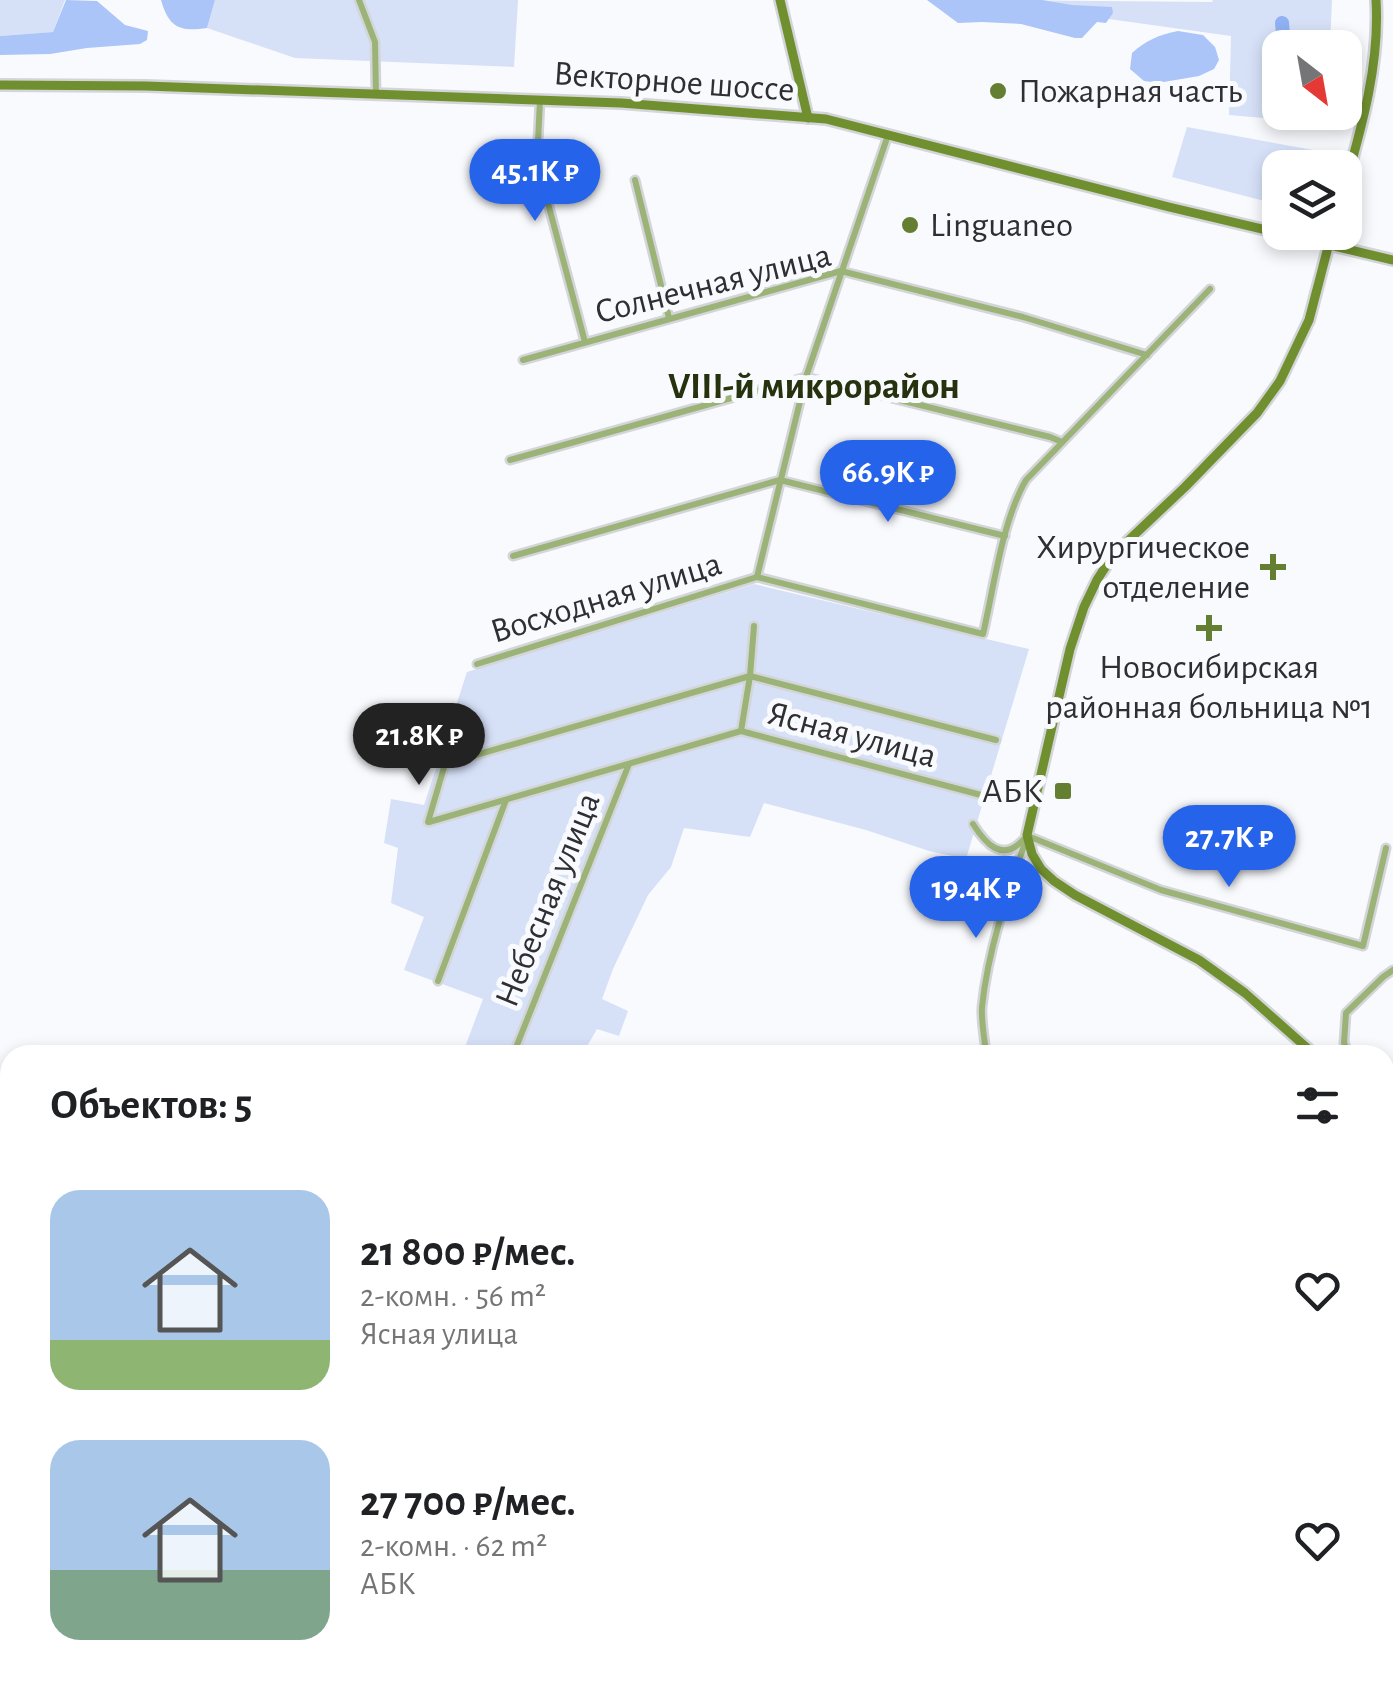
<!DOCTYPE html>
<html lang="ru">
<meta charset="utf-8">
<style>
:root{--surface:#fff;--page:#f2f2f2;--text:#202124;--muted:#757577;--accent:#2563eb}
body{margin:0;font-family:"Alegreya Sans",sans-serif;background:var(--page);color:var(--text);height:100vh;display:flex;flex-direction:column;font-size:38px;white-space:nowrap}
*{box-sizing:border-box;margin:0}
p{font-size:32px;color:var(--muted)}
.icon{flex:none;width:55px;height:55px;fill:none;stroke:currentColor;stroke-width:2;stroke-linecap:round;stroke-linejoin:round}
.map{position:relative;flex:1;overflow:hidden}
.details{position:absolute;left:0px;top:1045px;width:1395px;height:640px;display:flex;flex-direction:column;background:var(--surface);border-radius:30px 30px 0 0;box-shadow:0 5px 15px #0003}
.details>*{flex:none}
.needle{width:65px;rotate:149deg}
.fabs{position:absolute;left:1262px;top:30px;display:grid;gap:20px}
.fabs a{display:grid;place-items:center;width:100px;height:100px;border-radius:20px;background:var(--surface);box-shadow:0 5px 15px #0003;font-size:50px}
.price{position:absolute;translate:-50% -85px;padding:0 22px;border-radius:35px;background:var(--accent);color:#fff;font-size:32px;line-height:65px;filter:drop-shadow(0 2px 5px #0008)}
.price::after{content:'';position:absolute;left:50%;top:60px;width:30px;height:22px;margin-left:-15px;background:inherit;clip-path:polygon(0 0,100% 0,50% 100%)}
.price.on{background:#222;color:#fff}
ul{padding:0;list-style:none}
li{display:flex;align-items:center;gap:30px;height:250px;padding:0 50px}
li span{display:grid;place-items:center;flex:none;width:280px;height:200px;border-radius:30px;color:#555}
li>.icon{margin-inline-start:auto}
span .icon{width:120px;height:120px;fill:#fffc;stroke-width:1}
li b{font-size:42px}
h2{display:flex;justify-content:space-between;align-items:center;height:120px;padding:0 50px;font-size:42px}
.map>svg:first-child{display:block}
</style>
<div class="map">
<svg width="1393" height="1685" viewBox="0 0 1393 1685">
<rect width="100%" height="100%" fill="#f8fafe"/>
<g fill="#d6e1f8">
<path d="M 0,0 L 65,0 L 53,32 L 0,36 Z"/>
<path d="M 215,0 L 518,0 L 514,67 L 295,58 L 207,28 Z"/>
<path d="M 1000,0 L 1213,2 L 1212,0 L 1332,0 L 1330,47 L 1280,48 L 1280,112 L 1311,113 L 1310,122 L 1229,115 L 1231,36 L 1087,16 Z"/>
<path d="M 1187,127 L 1313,150 L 1309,167 L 1280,168 L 1280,205 L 1172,177 Z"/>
<path d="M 754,584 L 1029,649 L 966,859 L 929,851 L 866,830 L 764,803 L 750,837 L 684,828 L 671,867 L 648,895 L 613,969 L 602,999 L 628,1011 L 619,1036 L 597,1029 L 582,1055 L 462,1055 L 483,999 L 404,970 L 424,917 L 391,903 L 398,848 L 384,843 L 391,799 L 424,805 L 467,672 Z"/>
</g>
<g fill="#abc5f8">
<path d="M 66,0 L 97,1 L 125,25 L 148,31 L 147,40 L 140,44 L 87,48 L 50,54 L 0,55 L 0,36 L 53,32 Z"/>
<path d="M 161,0 L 215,0 L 207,28 C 180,32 169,28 161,0 Z"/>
<path d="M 927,0 L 1042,0 L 1072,5 L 1112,7 L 1113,13 L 1106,23 L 1097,22 L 1082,38 L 1075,38 L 1021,24 L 982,22 L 958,23 Z"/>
<path d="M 1178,31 L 1203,35 L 1215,47 L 1219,60 L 1214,69 L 1199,76 L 1158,83 L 1144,81 L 1130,69 L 1132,53 C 1146,40 1159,35 1178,31 Z"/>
<path d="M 0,1525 L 10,1532 L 10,1605 L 0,1601 Z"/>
<path d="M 101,1675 L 188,1675 L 200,1685 L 107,1685 Z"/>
</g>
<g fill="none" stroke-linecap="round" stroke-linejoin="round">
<path stroke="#90b1f4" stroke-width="2.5" d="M 1351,1685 L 1351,1684"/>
<path stroke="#90b1f4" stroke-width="14" d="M 1282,23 L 1283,34 L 1294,48"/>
<defs>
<g id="street">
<path d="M 359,0 L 375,42 L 376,95"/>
<path d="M 540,100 L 537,162 L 585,342"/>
<path d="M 635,180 L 669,318"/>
<path d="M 523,360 L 841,271 L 1023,317 L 1147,355"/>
<path d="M 510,460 L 806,377 L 1050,437 L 1062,442"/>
<path d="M 513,556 L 780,480 L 1005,536"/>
<path d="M 757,577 L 806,377 L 888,135"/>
<path d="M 477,664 L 757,577 L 983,634 C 994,587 1002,521 1026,480 L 1210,289"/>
<path d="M 741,731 L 750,676 L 754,626"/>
<path d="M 428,822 L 445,764 L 750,676 L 996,740"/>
<path d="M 429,822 L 741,731 L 981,795 L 1023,798 L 1034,804"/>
<path d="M 973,824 C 985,843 1002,863 1023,840"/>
<path d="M 1028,836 L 1161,890 L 1363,946 L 1386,848"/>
<path d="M 438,981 L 506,800"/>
<path d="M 513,1055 L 629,764"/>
<path d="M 986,1055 C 985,1040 981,1022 982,1007 C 988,949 1008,892 1027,837"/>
<path d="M 1350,1055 L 1344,1043 L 1346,1013 L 1383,977 L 1393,970"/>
<path d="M 1385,1102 L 1393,1102"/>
<path d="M 1385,1612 L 1393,1590"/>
<path d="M 1360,1685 L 1363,1675"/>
</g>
<g id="secondary">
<path d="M 780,0 L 808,118"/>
<path d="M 0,85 L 146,86 L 621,103 L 826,119 L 1169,207 L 1393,260"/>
<path d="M 1345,186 C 1362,126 1380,63 1376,0"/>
<path d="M 1315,1055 L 1245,993 L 1199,960 L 1075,895 L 1054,881 L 1041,869 L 1032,854 L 1027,835 L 1070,649 L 1084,607 L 1097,580 L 1113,555 L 1185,487 L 1257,413 L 1280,381 L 1309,320 L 1332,232"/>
<path d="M 1385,1123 L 1388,1165 L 1385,1190"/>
<path d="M 1385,1205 L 1393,1219"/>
</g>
</defs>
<use href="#street" stroke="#d3d5d9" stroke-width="11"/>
<use href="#secondary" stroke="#d3d5d9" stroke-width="14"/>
<use href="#street" stroke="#9cb378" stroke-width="6"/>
<use href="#secondary" stroke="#708f2f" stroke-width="9"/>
</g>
<g fill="#647e32" stroke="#f8fafe" stroke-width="4">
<circle cx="998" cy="91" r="10"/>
<circle cx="910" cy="225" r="10"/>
<path d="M1268 552h10v10h10v10h-10v10h-10v-10h-10v-10h10z"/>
<path d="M1204 613h10v10h10v10h-10v10h-10v-10h-10v-10h10z"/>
<rect x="1053" y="781" width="20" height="20" rx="5"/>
</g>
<g text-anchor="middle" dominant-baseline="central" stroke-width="10" stroke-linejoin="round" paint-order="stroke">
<g font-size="35" fill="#2d2f33" stroke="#f8fafe">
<text transform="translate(674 82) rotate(4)">Векторное шоссе</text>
<text transform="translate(713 284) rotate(-14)">Солнечная улица</text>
<text transform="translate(606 598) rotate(-17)">Восходная улица</text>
<text transform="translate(852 735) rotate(15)">Ясная улица</text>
<text transform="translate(548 900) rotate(-68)">Небесная улица</text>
</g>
<g font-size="35" fill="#2d2f33" stroke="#f8fafe" text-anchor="start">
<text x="1018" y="91">Пожарная часть</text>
<text x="930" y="225">Linguaneo</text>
<text x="1250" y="547" text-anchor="end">Хирургическое<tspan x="1250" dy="40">отделение</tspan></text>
<text x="1209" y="667" text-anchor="middle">Новосибирская<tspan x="1209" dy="40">районная больница №1</tspan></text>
<text x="1043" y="791" text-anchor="end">АБК</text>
</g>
<g font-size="38" font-weight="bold" fill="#26320e" stroke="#f8fafe">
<text x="814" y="387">VIII-й микрорайон</text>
</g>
</g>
</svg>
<div class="fabs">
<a><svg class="needle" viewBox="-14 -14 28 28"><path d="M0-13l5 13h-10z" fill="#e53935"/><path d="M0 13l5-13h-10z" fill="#757577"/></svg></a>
<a><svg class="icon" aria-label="layers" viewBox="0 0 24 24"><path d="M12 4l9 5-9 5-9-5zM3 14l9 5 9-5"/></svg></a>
</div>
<b class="price" style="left:535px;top:224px">45.1K ₽</b>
<b class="price" style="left:888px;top:525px">66.9K ₽</b>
<b class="price on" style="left:419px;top:788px">21.8K ₽</b>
<b class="price" style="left:1229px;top:890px">27.7K ₽</b>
<b class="price" style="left:976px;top:941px">19.4K ₽</b>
<section class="details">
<h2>Объектов: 5<svg class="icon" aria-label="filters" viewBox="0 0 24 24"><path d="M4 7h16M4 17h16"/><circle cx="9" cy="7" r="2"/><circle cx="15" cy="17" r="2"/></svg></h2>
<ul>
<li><span style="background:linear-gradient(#a9c7e8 75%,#8fb573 0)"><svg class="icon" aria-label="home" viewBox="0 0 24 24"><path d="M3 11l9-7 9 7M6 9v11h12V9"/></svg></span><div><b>21 800 ₽/мес.</b><p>2-комн. · 56 m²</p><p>Ясная улица</p></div><svg class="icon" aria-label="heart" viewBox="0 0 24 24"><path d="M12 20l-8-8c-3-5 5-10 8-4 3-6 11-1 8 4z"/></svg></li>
<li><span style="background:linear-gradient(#a9c7e8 65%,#7fa58c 0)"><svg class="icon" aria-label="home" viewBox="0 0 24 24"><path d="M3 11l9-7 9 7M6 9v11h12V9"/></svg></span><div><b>27 700 ₽/мес.</b><p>2-комн. · 62 m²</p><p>АБК</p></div><svg class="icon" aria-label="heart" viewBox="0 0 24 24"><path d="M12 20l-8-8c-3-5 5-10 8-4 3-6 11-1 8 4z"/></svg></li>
</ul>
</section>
</div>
